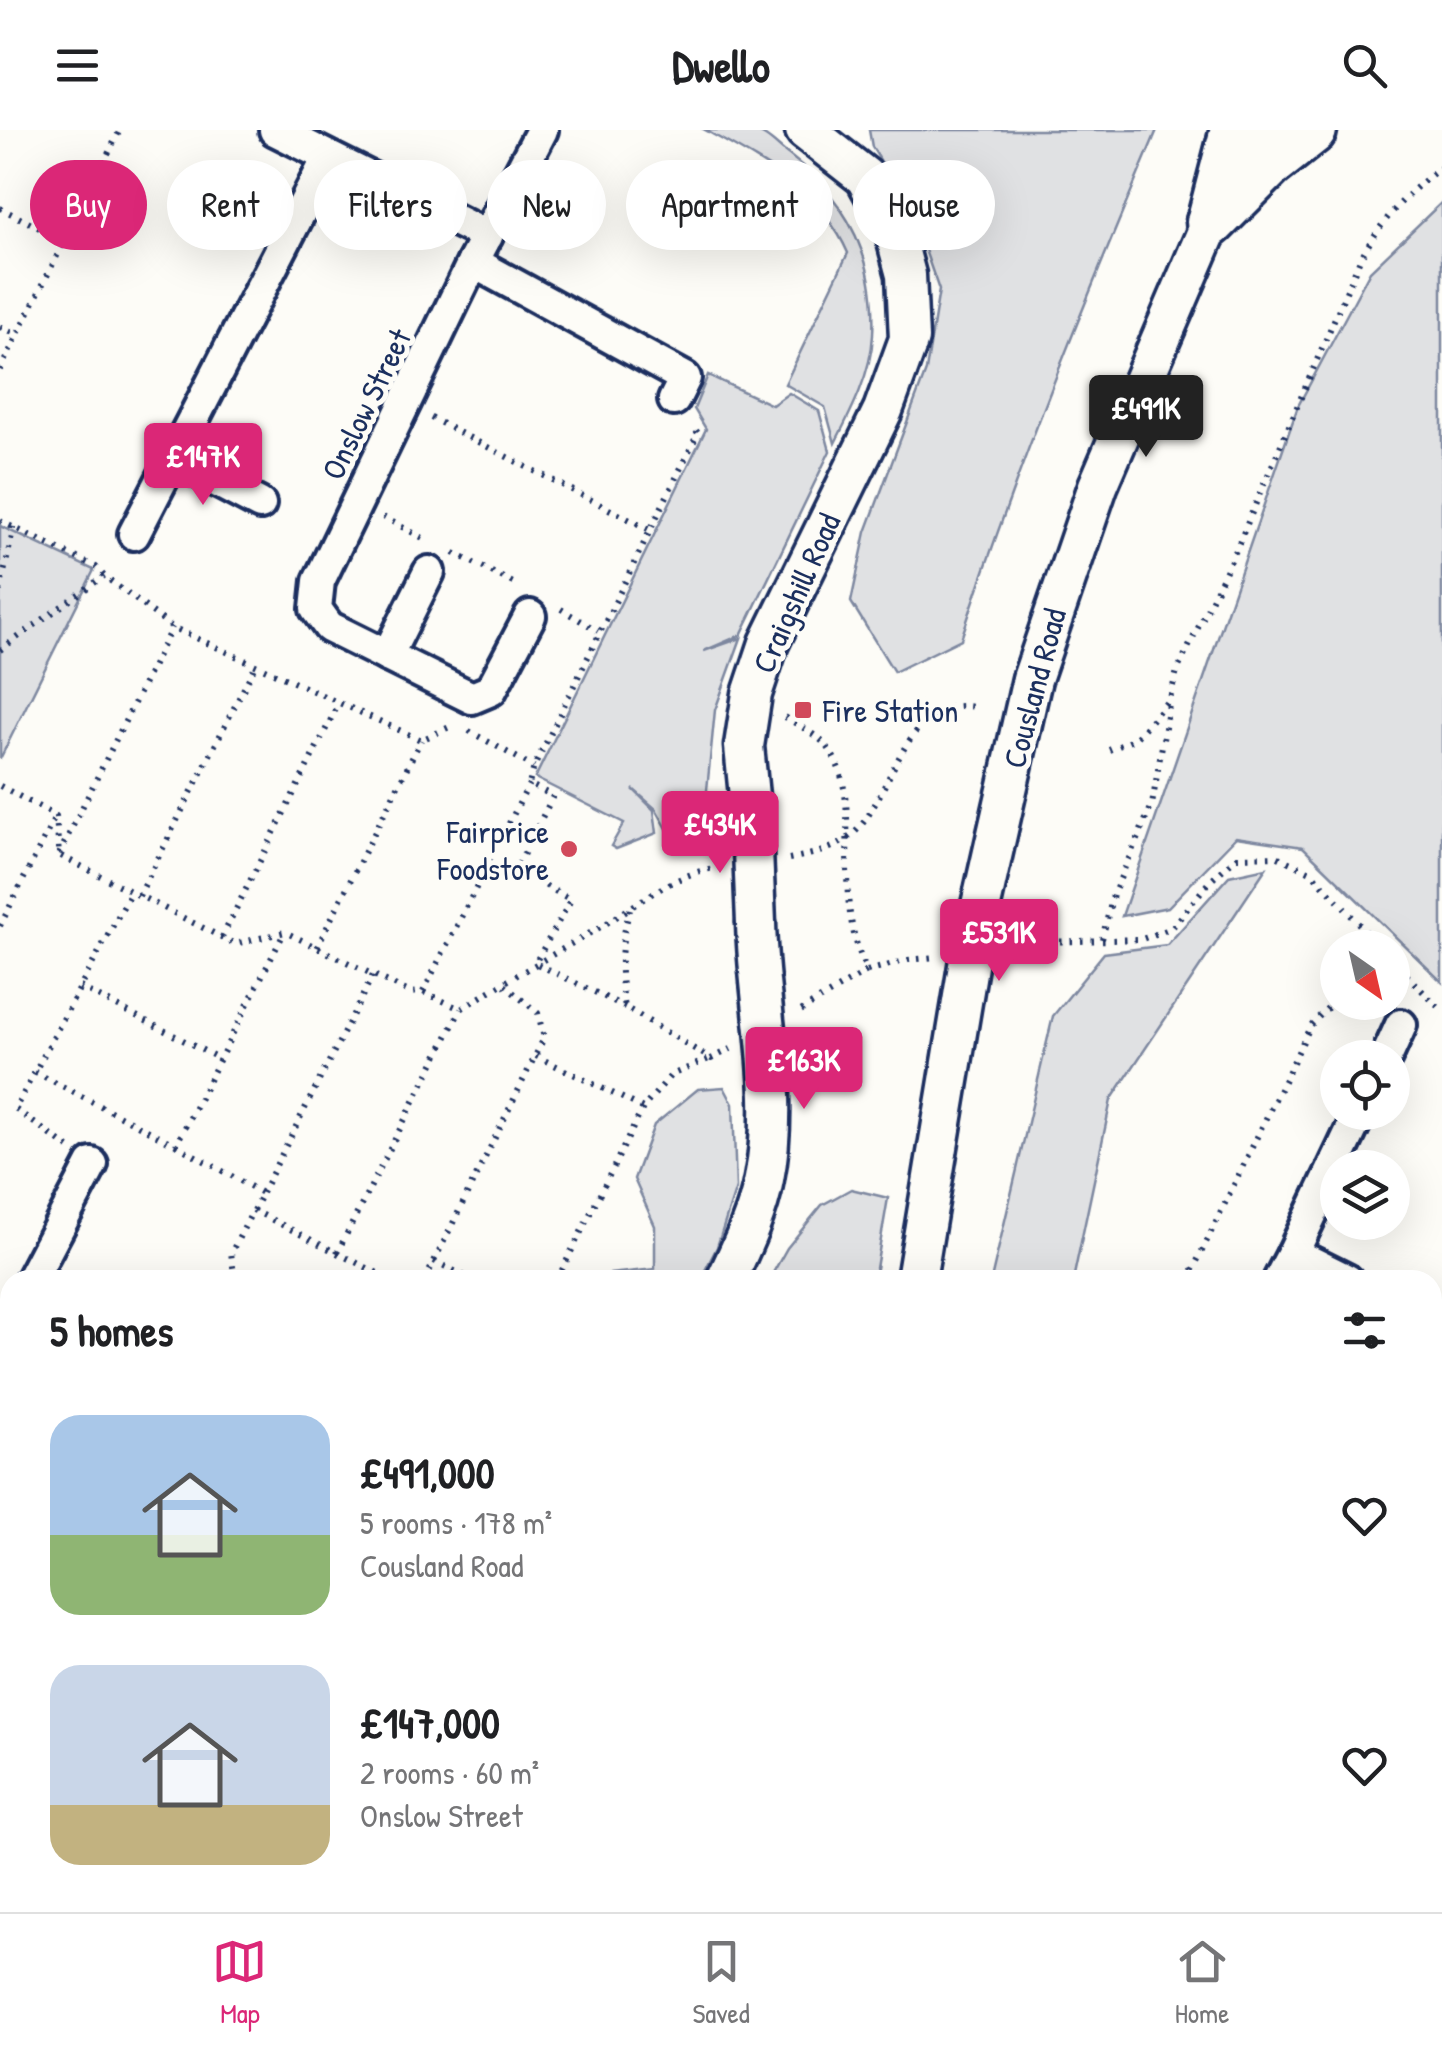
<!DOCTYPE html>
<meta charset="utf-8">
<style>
:root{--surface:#fff;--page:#f2f2f2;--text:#202124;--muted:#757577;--line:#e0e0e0;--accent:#db2777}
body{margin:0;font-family:"Patrick Hand",sans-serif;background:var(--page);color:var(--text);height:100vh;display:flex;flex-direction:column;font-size:38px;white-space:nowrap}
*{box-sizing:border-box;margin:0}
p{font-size:32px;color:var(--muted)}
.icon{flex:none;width:55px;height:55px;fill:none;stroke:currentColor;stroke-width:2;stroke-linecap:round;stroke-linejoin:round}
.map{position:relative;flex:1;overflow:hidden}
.panel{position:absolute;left:0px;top:1140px;width:1442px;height:642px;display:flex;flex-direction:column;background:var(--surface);border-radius:30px 30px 0 0;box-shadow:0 10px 40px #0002}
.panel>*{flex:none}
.guide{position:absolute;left:30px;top:30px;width:1382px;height:90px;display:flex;gap:20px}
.needle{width:65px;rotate:146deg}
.tools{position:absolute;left:1320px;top:800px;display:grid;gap:20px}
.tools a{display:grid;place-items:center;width:90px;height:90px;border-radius:50%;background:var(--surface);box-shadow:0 10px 40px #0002;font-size:50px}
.price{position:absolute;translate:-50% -85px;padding:0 22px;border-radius:10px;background:var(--accent);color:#fff;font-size:32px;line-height:65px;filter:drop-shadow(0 2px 5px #0008)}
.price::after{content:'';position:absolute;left:50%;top:60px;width:30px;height:22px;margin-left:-15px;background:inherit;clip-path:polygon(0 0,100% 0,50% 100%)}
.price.current{background:#222;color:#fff}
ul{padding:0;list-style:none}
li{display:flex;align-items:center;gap:30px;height:250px;padding:0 50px}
li span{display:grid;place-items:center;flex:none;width:280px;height:200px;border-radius:30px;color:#555}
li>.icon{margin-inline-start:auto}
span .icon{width:120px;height:120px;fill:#fffc;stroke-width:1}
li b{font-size:42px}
h2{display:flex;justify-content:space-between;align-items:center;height:120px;padding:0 50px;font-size:42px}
.chip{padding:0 35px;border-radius:45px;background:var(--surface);box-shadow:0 10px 40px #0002;font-size:35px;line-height:90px}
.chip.current{background:var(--accent);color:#fff}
header{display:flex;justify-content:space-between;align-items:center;height:130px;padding:0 50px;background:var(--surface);font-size:45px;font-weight:800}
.menu{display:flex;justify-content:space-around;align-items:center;height:140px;border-top:2px solid var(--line);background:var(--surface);font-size:28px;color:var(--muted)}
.menu a{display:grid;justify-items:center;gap:5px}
.menu .current{color:var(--accent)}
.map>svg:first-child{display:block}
</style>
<header><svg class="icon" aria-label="menu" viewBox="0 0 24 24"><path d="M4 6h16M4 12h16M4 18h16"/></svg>Dwello<svg class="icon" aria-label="search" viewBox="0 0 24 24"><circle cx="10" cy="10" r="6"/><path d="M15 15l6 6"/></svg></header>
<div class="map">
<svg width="1442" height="1782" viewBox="0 0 1442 1782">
<rect width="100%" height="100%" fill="#fdfcf7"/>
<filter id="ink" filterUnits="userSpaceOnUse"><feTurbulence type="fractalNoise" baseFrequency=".01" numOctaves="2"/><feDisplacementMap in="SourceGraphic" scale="20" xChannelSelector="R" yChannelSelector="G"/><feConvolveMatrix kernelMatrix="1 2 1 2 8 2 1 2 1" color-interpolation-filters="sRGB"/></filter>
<g filter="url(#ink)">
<g fill="#e0e1e3" stroke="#7e88a0" stroke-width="2.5">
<path d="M 705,0 C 719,0 737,0 751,0 C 765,2 778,17 789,25 C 848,70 877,130 873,205 C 871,243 852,280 835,313 L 825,277 L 785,254 L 848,123 C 822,62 760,31 705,0 Z"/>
<path d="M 869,0 L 1157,0 C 1086,168 1018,336 961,509 L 894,542 L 851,472 L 866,402 L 926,241 L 939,160 L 911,80 L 872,17 Z"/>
<path d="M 1442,72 L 1442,852 L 1303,717 L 1236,707 L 1168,777 L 1122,786 L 1298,276 L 1370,141 Z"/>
<path d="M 708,245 L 772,275 L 789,263 L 819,281 L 830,321 L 741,505 L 704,521 L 741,508 L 715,580 L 707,660 L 722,699 L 706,719 L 669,702 L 656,679 L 633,659 L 654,680 L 657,703 L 616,719 L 611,716 L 624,693 L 535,648 L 706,299 L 694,279 Z"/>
<path d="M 0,396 L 94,440 L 0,629 Z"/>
<path d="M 1266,738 L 1111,970 L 1073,1150 L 991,1150 L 1053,886 L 1104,823 L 1167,815 L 1229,746 Z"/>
<path d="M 724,957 L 733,974 L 736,1058 L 717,1117 L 700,1150 L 598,1150 L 601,1145 L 655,1139 L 655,1096 L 634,1049 L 654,995 L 698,959 Z"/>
<path d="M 851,1059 L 888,1068 L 874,1150 L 769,1150 L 787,1118 L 822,1075 Z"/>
<path d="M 10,1655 L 10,1761 C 0,1741 0,1680 10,1655 Z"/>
<path d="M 280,1773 L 284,1782 L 53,1782 L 33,1773 Z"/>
</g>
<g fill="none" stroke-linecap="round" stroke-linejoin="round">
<defs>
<path id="service" d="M 563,1772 L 568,1782"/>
<g id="minor">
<path d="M 275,0 L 487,106"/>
<path d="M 473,132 L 685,248 L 674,270"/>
<path d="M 174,329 L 260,374"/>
<path d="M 134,404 L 328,28"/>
<path d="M 530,486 L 491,560 L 472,568 L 329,497 L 316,479 L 319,451 L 473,132 L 542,0"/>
<path d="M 387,526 L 429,442"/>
<path d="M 1386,928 L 1401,895"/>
<path d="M 31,1150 L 92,1034"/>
<path d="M 1279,1150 L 1293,1123"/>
<path d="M 1347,1150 L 1293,1123 L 1360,982"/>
<path d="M 1432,1192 L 1442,1196"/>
<path d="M 0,1210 L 10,1191"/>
<path d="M 0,1557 L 10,1563"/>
<path d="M 0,1623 L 10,1604"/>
<path d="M 1432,1664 L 1442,1668"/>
<path d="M 0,1772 L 20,1782"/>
</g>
<g id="tertiary">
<path d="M 752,696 L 744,616 L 752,564 L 769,513 L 883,280 L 909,209 L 906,145 L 894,100 L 865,47 L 805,0"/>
<path d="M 726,1150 C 741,1118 758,1083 764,1049 C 781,964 758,878 756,793"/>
<path d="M 916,1150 L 970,824 L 1032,549 L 1098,356 L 1211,92 L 1260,0"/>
<path d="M 891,1772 L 893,1782"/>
<path d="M 413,1782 L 418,1772"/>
</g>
<g id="primary">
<path d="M 1212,89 L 1235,0"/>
<path d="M 1211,92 L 1269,34 L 1312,0"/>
</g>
</defs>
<use href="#service" stroke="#1b2f5e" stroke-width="22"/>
<use href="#minor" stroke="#1b2f5e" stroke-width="38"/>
<use href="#tertiary" stroke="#1b2f5e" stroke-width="45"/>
<use href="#primary" stroke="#1b2f5e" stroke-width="55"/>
<g stroke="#1b2f5e" stroke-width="6" stroke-dasharray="2.5 8" stroke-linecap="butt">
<path d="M 0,78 L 65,111"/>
<path d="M 0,197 L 17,205"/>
<path d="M 0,240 L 120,0"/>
<path d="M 431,288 L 648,399"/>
<path d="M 383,387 L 425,409"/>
<path d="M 0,391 L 96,437 L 104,446 L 172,497 L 421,610 L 454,595"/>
<path d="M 454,423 L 519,456"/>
<path d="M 0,461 L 14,397"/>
<path d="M 561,479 L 598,501"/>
<path d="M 0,520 L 104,446"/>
<path d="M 785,587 C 799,596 820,606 829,619 C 856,659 844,720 848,766 C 850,792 856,818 867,841 L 799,882"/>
<path d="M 469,601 L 534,637"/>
<path d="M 1109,620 L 1135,609 L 1170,568 L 1177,541 L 1236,420 L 1360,129 C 1382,90 1406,63 1442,37"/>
<path d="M 0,656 L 56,686 L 59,725 L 235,814 L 285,802 L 411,863 L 423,862 L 461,879 C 505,851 551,826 597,799 C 638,775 672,743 721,737"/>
<path d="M 59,724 L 172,497"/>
<path d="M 789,729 C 814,724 840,719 858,699 C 893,661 907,561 979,578"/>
<path d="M 139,766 L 256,534"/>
<path d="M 630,779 C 620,814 618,840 625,877 L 711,929 L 731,919"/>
<path d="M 0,796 L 55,687"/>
<path d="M 222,807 L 339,573"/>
<path d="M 1102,809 L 1113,765 L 1152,675 L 1169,574"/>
<path d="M 317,817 L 421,610"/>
<path d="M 1008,818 L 1046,812 L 1142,809 L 1172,798 L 1208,753 L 1237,727 L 1276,726 L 1311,742 L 1381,818"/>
<path d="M 1392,830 L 1442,881"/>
<path d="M 867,841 L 908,830 L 936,827"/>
<path d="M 80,857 L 220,929"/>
<path d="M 423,862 L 529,654"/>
<path d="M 625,877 L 535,833 L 571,770 L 516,739 L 553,666 L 529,654 L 534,637 L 698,303 L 692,295"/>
<path d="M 536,926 L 643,978"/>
<path d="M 35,942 L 176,1015 L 284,803"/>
<path d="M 176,1015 L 262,1063 L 231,1123 L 235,1150"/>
<path d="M 69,1018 L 15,979 L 131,762"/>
<path d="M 262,1063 L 373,845"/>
<path d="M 253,1080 L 337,1123 L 461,879"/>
<path d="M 337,1123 L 392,1150"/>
<path d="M 434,1131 L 473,1150"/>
<path d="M 425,1150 L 544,908 L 538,883 L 502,853"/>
<path d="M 557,1150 L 643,978 L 671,945 L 709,929"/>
<path d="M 1188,1150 L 1311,895 L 1338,867"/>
<path d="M 1432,1753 L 1442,1734"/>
<path d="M 1057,1782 L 1059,1772"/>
<path d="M 1144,1782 L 1149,1772"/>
<path d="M 1417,1782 L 1422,1772"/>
</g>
<use href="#service" stroke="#fdfcf7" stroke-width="15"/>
<use href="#minor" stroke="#fdfcf7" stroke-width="30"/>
<use href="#tertiary" stroke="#fdfcf7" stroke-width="38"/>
<use href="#primary" stroke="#fdfcf7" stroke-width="48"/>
<defs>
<path id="tertiary-bridge" d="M 752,696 L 756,793"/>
</defs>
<use href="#tertiary-bridge" stroke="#1b2f5e" stroke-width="45" stroke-linecap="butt"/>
<use href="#tertiary-bridge" stroke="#fdfcf7" stroke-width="38"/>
</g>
</g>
<g fill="#d1495b" stroke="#fdfcf7" stroke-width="4">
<rect x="793" y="570" width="20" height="20" rx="5"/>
<circle cx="569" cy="719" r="10"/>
</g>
<g text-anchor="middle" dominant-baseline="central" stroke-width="10" stroke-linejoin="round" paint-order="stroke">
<g font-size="32" fill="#1b2f5e" stroke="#fdfcf7">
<text transform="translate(366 274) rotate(-64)">Onslow Street</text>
<text transform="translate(796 463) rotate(-66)">Craigshill Road</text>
<text transform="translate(1034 558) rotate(-75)">Cousland Road</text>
</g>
<g font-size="32" fill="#1b2f5e" stroke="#fdfcf7" text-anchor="start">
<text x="823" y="580">Fire Station</text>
<text x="549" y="701" text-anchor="end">Fairprice<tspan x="549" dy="37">Foodstore</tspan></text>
</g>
</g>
</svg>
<div class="tools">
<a><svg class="needle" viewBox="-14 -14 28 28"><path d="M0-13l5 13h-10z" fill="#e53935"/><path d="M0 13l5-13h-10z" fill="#757577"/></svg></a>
<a><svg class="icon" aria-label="locate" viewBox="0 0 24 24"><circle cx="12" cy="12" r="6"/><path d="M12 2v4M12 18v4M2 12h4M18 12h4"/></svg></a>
<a><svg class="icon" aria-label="layers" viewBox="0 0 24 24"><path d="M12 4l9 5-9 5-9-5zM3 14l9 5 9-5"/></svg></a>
</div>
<b class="price current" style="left:1146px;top:330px">£491K</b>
<b class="price" style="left:203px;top:378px">£147K</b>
<b class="price" style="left:720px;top:746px">£434K</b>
<b class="price" style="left:999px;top:854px">£531K</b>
<b class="price" style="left:804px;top:982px">£163K</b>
<div class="guide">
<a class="chip current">Buy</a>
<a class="chip">Rent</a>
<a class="chip">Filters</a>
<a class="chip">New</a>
<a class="chip">Apartment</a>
<a class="chip">House</a>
</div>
<section class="panel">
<h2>5 homes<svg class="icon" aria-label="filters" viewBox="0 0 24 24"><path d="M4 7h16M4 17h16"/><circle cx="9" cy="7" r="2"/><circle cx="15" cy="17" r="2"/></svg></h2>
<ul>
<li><span style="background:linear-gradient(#a9c7e8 60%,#8fb573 0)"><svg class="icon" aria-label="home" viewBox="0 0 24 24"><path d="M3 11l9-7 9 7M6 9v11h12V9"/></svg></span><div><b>£491,000</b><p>5 rooms · 178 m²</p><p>Cousland Road</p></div><svg class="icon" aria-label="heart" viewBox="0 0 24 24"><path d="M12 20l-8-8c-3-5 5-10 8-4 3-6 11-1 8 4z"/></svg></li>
<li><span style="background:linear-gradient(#c9d6e8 70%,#c2b280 0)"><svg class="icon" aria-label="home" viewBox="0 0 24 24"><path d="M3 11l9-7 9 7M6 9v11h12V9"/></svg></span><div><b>£147,000</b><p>2 rooms · 60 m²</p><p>Onslow Street</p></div><svg class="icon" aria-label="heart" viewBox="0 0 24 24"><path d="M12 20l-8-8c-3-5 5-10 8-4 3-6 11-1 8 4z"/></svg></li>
</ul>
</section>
</div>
<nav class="menu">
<a class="current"><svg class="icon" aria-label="map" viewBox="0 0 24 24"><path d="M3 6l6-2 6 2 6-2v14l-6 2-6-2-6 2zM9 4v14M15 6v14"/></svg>Map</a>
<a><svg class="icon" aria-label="saved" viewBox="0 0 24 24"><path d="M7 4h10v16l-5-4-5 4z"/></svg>Saved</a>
<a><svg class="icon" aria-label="home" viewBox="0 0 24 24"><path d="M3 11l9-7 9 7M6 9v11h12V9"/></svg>Home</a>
</nav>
